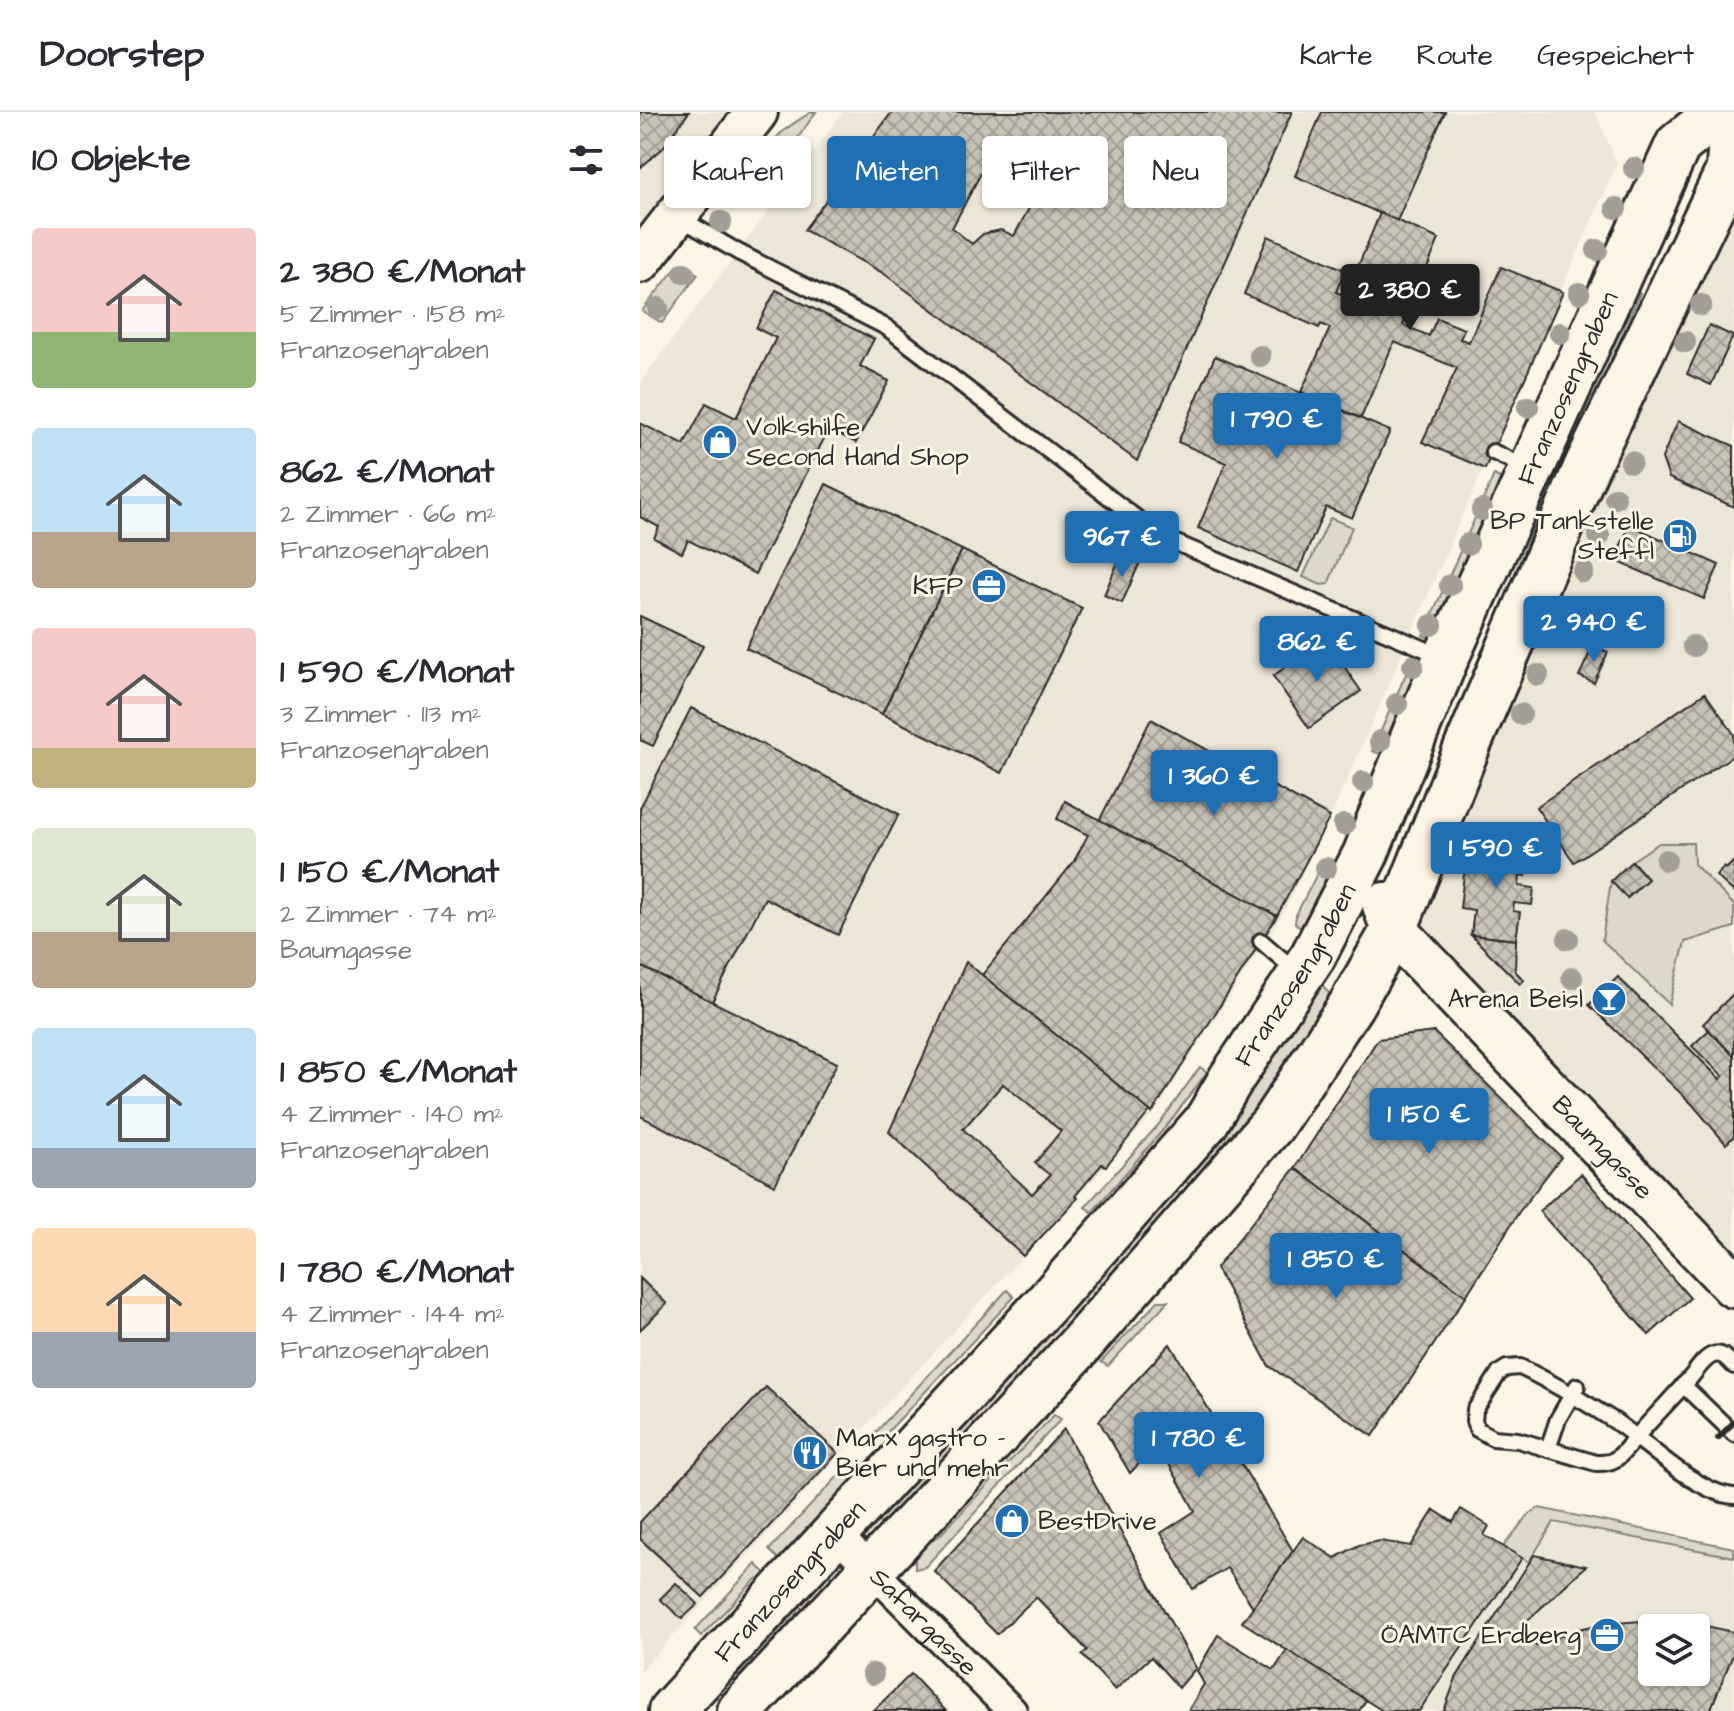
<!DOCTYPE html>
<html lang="de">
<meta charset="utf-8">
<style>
:root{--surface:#fff;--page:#f2f2f3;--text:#2b2b33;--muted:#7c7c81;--line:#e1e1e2;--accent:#1f6fb2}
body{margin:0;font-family:"Architects Daughter",sans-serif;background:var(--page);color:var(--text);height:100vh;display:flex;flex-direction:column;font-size:30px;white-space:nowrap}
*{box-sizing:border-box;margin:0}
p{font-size:26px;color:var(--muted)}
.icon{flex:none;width:44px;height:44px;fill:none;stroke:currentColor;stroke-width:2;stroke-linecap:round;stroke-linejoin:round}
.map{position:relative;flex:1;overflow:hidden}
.panel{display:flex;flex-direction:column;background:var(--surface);width:640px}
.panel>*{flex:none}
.hud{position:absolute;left:24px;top:24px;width:760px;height:72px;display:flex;gap:16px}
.buttons{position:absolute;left:998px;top:1502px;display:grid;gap:16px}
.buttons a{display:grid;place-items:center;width:72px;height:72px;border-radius:8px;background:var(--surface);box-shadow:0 2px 6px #0004;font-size:40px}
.price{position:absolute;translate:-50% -68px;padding:0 18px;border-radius:8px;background:var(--accent);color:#fff;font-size:26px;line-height:52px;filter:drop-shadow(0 2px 4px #0008)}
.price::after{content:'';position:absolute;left:50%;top:48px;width:24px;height:18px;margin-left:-12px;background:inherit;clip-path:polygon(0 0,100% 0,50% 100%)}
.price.active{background:#222;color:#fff}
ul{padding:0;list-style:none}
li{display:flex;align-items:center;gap:24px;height:200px;padding:0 32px}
li span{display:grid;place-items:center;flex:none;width:224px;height:160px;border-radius:8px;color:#555}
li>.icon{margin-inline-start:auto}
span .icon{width:96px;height:96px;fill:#fffc;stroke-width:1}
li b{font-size:34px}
h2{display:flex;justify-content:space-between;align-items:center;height:96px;padding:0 32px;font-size:34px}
.chip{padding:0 28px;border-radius:8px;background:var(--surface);box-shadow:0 2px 6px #0004;font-size:28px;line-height:72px}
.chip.active{background:var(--accent);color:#fff}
header{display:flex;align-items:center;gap:48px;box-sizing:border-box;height:112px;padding:0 40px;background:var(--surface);border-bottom:2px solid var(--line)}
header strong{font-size:38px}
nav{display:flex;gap:44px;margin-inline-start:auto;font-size:28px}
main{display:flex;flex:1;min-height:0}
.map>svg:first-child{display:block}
</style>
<header>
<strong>Doorstep</strong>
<nav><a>Karte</a><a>Route</a><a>Gespeichert</a></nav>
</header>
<main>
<section class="panel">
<h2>10 Objekte<svg class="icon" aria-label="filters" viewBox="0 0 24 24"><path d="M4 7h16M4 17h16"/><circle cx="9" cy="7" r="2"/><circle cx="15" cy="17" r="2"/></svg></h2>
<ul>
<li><span style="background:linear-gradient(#f6c9c9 65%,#8fb573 0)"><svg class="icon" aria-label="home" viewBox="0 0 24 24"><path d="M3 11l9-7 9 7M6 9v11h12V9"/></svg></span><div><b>2 380 €/Monat</b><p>5 Zimmer · 158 m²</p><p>Franzosengraben</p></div></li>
<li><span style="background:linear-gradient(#bfe0f5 65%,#b9a48a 0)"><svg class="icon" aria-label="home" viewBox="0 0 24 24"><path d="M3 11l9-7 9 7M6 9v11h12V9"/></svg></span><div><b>862 €/Monat</b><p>2 Zimmer · 66 m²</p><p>Franzosengraben</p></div></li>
<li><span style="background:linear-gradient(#f6c9c9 75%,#c2b280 0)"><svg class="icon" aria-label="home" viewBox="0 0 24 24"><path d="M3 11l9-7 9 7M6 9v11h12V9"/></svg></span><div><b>1 590 €/Monat</b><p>3 Zimmer · 113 m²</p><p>Franzosengraben</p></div></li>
<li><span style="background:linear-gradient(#dfe7d0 65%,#b9a48a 0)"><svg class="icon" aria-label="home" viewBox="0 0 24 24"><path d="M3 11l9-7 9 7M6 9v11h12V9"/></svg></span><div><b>1 150 €/Monat</b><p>2 Zimmer · 74 m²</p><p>Baumgasse</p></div></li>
<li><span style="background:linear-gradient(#bfe0f5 75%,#9aa5b1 0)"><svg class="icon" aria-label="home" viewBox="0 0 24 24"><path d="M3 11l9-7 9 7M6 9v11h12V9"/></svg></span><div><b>1 850 €/Monat</b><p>4 Zimmer · 140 m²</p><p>Franzosengraben</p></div></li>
<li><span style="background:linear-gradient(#ffd9b3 65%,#9aa5b1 0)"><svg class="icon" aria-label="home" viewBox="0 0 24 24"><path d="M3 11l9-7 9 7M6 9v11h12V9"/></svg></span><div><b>1 780 €/Monat</b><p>4 Zimmer · 144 m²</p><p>Franzosengraben</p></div></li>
</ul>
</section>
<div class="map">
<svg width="1094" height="1599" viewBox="0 0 1094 1599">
<defs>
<pattern id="building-cross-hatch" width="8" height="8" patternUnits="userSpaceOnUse" patternTransform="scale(2)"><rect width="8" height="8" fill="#c8c3b7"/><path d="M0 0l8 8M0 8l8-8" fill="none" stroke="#a39f95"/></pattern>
</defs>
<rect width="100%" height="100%" fill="#fcf5e5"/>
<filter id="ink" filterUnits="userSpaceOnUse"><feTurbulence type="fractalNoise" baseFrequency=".0125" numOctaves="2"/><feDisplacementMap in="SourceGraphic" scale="16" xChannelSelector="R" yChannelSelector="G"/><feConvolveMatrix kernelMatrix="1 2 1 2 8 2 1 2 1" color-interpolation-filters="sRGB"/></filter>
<g filter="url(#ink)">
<g fill="#ece6d7" fill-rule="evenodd">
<path d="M 0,0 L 117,0 L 0,150 Z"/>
<path d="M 203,0 L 955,0 L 977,51 L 695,695 L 641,805 L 514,1001 L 0,1560 L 0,271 Z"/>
<path d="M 1094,0 L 1094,1173 L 754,818 Z"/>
<path d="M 895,1395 L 1094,1436 L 1094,1599 L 779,1599 L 882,1446 L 863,1435 ZM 1012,1516 L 1056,1516 L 1056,1560 L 1012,1560 Z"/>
</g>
<g fill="#ded8ca" stroke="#84827a" stroke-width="2">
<path d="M 171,0 L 176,0 L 141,50 L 128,42 C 132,22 155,11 171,0 Z"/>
<path d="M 39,152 L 58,162 L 22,211 L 2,199 Z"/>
<path d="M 993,178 L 1000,181 L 967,258 L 891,459 L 811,624 L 927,329 Z"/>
<path d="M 854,363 L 862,367 L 791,527 L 783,523 Z"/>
<path d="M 690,406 L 712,415 L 688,472 L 681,473 L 663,465 Z"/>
<path d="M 772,548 L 779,551 L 740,642 L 732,639 Z"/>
<path d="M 1019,731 L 1053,731 L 1054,752 L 1094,793 L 1094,815 L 1045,830 L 1029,892 L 962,828 L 971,769 L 988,786 L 1008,767 L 992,749 Z"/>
<path d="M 684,748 L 690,748 L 693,752 L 667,820 L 655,811 L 656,803 Z"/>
<path d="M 681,871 L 693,887 L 620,997 L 556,1079 L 541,1065 Z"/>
<path d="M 560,955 L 567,960 L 529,1011 L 452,1100 L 445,1095 L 519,1012 Z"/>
<path d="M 532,1076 L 548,1088 L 242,1417 L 239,1408 L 413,1219 L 472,1143 Z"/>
<path d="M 367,1178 L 374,1185 L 241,1327 L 235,1321 Z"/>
<path d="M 518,1189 L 528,1189 L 468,1254 L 461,1250 Z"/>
<path d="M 414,1303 L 421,1307 L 285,1455 L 275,1457 L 275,1438 L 283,1425 L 298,1425 Z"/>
<path d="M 213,1348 L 218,1352 L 215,1358 L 218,1366 L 143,1451 L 129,1438 Z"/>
<path d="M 899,1396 L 1094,1436 L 1094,1445 L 914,1410 L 889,1450 L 863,1435 L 889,1402 Z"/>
<path d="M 116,1452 L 130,1465 L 124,1470 L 116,1467 L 61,1524 L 55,1518 Z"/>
<path d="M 153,1488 L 169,1502 L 107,1570 L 91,1556 Z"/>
</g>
<g fill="url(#building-cross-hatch)" stroke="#2b2b2b" stroke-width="2" fill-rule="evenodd">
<path d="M 0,0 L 49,0 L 22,37 L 0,56 Z"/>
<path d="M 252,0 L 652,0 L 497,349 L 243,161 L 164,118 ZM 351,42 L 402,72 L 374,124 L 361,118 L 343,122 L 332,132 L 312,116 Z"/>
<path d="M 682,0 L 805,0 L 757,109 L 655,64 Z"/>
<path d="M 740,101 L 799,127 L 763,213 L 789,224 L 797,206 L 824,217 L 820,227 L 829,230 L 861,155 L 923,180 L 845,357 L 782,330 L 817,256 L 754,230 L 721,306 L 661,280 L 690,216 L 681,212 L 679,216 L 604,182 L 628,124 L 705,158 L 696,180 L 706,184 Z"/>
<path d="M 136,178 L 234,227 L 220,254 L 249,269 L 216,331 L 189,317 L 115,462 L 48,428 L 42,441 L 14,426 L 19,415 L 0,405 L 0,311 L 44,333 L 66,291 L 96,306 L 136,226 L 116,216 Z"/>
<path d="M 1069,213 L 1093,224 L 1071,273 L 1047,262 Z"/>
<path d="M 575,244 L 750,319 L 712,406 L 686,395 L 658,460 L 558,416 L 586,351 L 538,330 Z"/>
<path d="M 1038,309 L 1094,334 L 1094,395 L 1029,366 L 1022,346 Z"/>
<path d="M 186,372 L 322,438 L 242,602 L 106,536 Z"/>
<path d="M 990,413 L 1079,453 L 1064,487 L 974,448 Z"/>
<path d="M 322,438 L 442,496 L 362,661 L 242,602 Z"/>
<path d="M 481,443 L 500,450 L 482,491 L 464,483 Z"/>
<path d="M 0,504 L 63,534 L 13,634 L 0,628 Z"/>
<path d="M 685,527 L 721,579 L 669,616 L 633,564 Z"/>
<path d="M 953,534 L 968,540 L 954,571 L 939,564 Z"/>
<path d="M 1065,581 L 1094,622 L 1094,643 L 934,750 L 896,695 Z"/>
<path d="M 51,596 L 259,702 L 198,823 L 125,786 L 72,890 L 0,854 L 0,696 Z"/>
<path d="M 511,607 L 690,705 L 637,804 L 459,709 Z"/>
<path d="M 425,689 L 637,804 L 512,1001 L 342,863 L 433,751 L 448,723 L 417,707 Z"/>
<path d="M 840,730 L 889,735 L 886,764 L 880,763 L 879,774 L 894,776 L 892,793 L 874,791 L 873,799 L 880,800 L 876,828 L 831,823 L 834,798 L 820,796 L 825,754 L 837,755 Z"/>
<path d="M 992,749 L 1008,767 L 987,786 L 971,769 Z"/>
<path d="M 1094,749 L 1094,780 L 1076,764 L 1084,755 L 1086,757 Z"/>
<path d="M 831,823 L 876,828 L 875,859 L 884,868 L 880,872 Z"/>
<path d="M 326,850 L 510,999 L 466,1054 L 462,1052 L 435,1084 L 438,1086 L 383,1144 L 249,1020 ZM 363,972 L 421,1019 L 395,1051 L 410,1063 L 392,1082 L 323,1017 Z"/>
<path d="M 0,854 L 197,951 L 135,1073 L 0,1004 Z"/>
<path d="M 978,865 L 1080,967 L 1083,964 L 1052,934 L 1069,918 L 1094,944 L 1094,1024 L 1086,1032 L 1053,993 L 949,893 Z"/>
<path d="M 1094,881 L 1094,944 L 1063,912 Z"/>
<path d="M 794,920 L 921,1045 L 879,1100 L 826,1184 L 655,1056 L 738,927 Z"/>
<path d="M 655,1056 L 826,1184 L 733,1324 L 629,1254 L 576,1156 Z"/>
<path d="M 941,1062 L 1050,1186 L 1009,1223 L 899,1099 Z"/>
<path d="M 0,1166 L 27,1192 L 0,1218 Z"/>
<path d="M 530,1232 L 653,1439 L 613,1495 L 587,1456 L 553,1477 L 521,1421 L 555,1399 L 518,1332 L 490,1361 L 459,1309 Z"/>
<path d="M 126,1275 L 198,1341 L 63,1485 L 0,1427 L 0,1410 Z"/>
<path d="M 424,1317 L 556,1556 L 539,1576 L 511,1545 L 475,1578 L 442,1543 L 447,1538 L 396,1485 L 357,1522 L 294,1459 Z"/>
<path d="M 821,1397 L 849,1414 L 844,1423 L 882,1446 L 779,1599 L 743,1599 L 602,1510 L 663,1425 L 695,1446 L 719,1433 L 740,1429 L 771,1434 L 794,1398 L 813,1410 Z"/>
<path d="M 894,1443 L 946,1454 L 888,1508 L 886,1520 L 896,1534 L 935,1518 L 961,1512 L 1016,1508 L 1043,1509 L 1094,1520 L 1094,1540 L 1070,1599 L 804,1599 L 816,1566 ZM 1012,1516 L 1056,1516 L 1056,1560 L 1012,1560 Z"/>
<path d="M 36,1471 L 58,1492 L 42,1507 L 20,1487 Z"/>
<path d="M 578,1523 L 634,1558 L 647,1538 L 726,1588 L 719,1599 L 548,1599 L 564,1572 L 557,1559 Z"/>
<path d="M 271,1562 L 306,1599 L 233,1599 Z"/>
</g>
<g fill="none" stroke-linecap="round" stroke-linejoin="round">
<defs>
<g id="lane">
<path d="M 40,106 L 98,140 L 246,215 L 520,424 L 801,544"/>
<path d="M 853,340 L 887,356"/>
<path d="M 621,829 L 657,860"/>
<path d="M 1094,1254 C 1088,1248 1083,1240 1073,1243 C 1064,1246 1057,1258 1051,1265 C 1033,1285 1014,1305 996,1325 C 989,1333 983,1343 974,1348 C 969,1351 963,1351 956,1351 L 878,1328 L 853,1326 L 837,1317 L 834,1309 L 835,1298 L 859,1261 L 867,1256 L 880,1255 C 912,1270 943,1289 973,1308 C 1004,1328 1057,1382 1094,1384"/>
<path d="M 1043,1273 L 1094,1322"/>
<path d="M 908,1337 L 918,1307 L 937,1274"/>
</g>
<g id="street">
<path id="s1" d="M 196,1422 L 372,1599"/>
</g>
<path id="secondary" d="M 0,150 L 117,0"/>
<g id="primary">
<path id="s2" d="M 745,793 L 754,818 L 1094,1173"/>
<path id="s3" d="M 31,1599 L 406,1192 L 566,1010 L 591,967 L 673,844 L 725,743 L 806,546 L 1038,33 L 1078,0"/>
<path d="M 100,1599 L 435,1239 L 632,1013 L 711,893 L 754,818 L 828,633 L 946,356 L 1089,58 L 1092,0"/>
</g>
</defs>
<use href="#lane" stroke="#2b2b2b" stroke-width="20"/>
<use href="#street" stroke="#2b2b2b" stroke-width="34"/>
<use href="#secondary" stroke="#2b2b2b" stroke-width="46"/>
<use href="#primary" stroke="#2b2b2b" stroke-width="50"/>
<use href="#lane" stroke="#fcf5e5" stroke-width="14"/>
<use href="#street" stroke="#fcf5e5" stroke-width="28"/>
<use href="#secondary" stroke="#fcf5e5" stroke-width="40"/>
<use href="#primary" stroke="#fcf5e5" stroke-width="44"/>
<path stroke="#2b2b2b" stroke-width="6" d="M 1078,1326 L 1094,1310"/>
</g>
<g fill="#a29e95">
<circle cx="994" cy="56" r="11"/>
<circle cx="976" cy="96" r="11"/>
<circle cx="81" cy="110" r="11"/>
<circle cx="957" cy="138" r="11"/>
<circle cx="44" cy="161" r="11"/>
<circle cx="939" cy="181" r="11"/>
<circle cx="1061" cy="193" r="11"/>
<circle cx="18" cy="196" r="11"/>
<circle cx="920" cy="221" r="11"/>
<circle cx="1045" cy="230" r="11"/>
<circle cx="620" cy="244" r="11"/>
<circle cx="888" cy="295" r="11"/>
<circle cx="991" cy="350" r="11"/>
<circle cx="975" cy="386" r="11"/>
<circle cx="842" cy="398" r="11"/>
<circle cx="959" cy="424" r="11"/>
<circle cx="828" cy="432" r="11"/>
<circle cx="943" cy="460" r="11"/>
<circle cx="810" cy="473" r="11"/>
<circle cx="792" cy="513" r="11"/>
<circle cx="914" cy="525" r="11"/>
<circle cx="1053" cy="534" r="11"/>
<circle cx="773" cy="554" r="11"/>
<circle cx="898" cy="563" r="11"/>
<circle cx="757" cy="592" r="11"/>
<circle cx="881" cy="602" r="11"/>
<circle cx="740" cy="629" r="11"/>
<circle cx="723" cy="670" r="11"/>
<circle cx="704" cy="713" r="11"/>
<circle cx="883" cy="724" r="11"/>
<circle cx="1026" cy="748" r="11"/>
<circle cx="686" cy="756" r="11"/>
<circle cx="928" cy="827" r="11"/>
<circle cx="932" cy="866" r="11"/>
<circle cx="233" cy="1562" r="11"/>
</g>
</g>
<defs>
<symbol id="shop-disc" viewBox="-11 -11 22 22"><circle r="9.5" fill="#1f6fb2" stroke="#fcf5e5"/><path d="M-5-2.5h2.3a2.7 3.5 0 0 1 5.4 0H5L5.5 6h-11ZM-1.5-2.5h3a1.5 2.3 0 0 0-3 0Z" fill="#fff"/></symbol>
<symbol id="fuel-disc" viewBox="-11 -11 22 22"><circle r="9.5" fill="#1f6fb2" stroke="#fcf5e5"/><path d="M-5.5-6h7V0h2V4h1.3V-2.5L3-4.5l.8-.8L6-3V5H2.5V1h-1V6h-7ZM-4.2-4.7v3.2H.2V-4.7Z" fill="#fff"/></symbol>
<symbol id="office-disc" viewBox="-11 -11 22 22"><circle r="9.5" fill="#1f6fb2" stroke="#fcf5e5"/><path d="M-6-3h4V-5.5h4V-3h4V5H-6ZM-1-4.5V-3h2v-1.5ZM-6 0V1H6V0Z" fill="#fff"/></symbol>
<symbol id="bar-disc" viewBox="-11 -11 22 22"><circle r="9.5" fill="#1f6fb2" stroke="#fcf5e5"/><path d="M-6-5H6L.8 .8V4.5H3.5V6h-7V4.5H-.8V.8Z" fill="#fff"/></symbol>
<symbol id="restaurant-disc" viewBox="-11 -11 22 22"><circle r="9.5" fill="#1f6fb2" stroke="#fcf5e5"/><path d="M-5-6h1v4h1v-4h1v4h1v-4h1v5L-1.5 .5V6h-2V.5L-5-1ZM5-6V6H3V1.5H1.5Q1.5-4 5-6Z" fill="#fff"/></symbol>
</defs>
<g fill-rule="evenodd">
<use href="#shop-disc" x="60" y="310" width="40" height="40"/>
<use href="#fuel-disc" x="1020" y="404" width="40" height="40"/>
<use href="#office-disc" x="329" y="454" width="40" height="40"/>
<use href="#bar-disc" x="949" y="867" width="40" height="40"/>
<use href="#restaurant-disc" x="150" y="1321" width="40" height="40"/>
<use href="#shop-disc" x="352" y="1389" width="40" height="40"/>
<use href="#office-disc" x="947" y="1503" width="40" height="40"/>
</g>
<g text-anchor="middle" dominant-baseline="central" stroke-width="6" stroke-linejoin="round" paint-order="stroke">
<g font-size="26" fill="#2b2b2b" stroke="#fcf5e5">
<text stroke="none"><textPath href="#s3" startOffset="1616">Franzosengraben</textPath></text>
<text stroke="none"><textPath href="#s3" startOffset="968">Franzosengraben</textPath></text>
<text stroke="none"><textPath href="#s2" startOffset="328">Baumgasse</textPath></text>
<text stroke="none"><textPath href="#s3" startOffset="176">Franzosengraben</textPath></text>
<text stroke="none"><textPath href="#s1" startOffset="124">Safargasse</textPath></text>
</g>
<g font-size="26" fill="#2b2b2b" stroke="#fcf5e5" text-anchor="end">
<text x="106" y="315" text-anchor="start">Volkshilfe<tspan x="106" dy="30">Second Hand Shop</tspan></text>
<text x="1014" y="409">BP Tankstelle<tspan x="1014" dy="30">Steffl</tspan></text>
<text x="323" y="474">KFP</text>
<text x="943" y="887">Arena Beisl</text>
<text x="196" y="1326" text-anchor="start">Marx gastro -<tspan x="196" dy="30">Bier und mehr</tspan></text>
<text x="398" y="1409" text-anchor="start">BestDrive</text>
<text x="941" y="1523">ÖAMTC Erdberg</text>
</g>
</g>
</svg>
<div class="buttons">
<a><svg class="icon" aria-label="layers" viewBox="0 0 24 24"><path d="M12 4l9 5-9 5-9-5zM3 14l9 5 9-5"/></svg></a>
</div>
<b class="price active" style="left:770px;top:220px">2 380 €</b>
<b class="price" style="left:637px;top:349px">1 790 €</b>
<b class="price" style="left:482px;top:467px">967 €</b>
<b class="price" style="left:954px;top:552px">2 940 €</b>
<b class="price" style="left:677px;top:572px">862 €</b>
<b class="price" style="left:574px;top:706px">1 360 €</b>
<b class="price" style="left:856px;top:778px">1 590 €</b>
<b class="price" style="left:789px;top:1044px">1 150 €</b>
<b class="price" style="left:696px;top:1189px">1 850 €</b>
<b class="price" style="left:559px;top:1368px">1 780 €</b>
<div class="hud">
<a class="chip">Kaufen</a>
<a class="chip active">Mieten</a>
<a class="chip">Filter</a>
<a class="chip">Neu</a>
</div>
</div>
</main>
